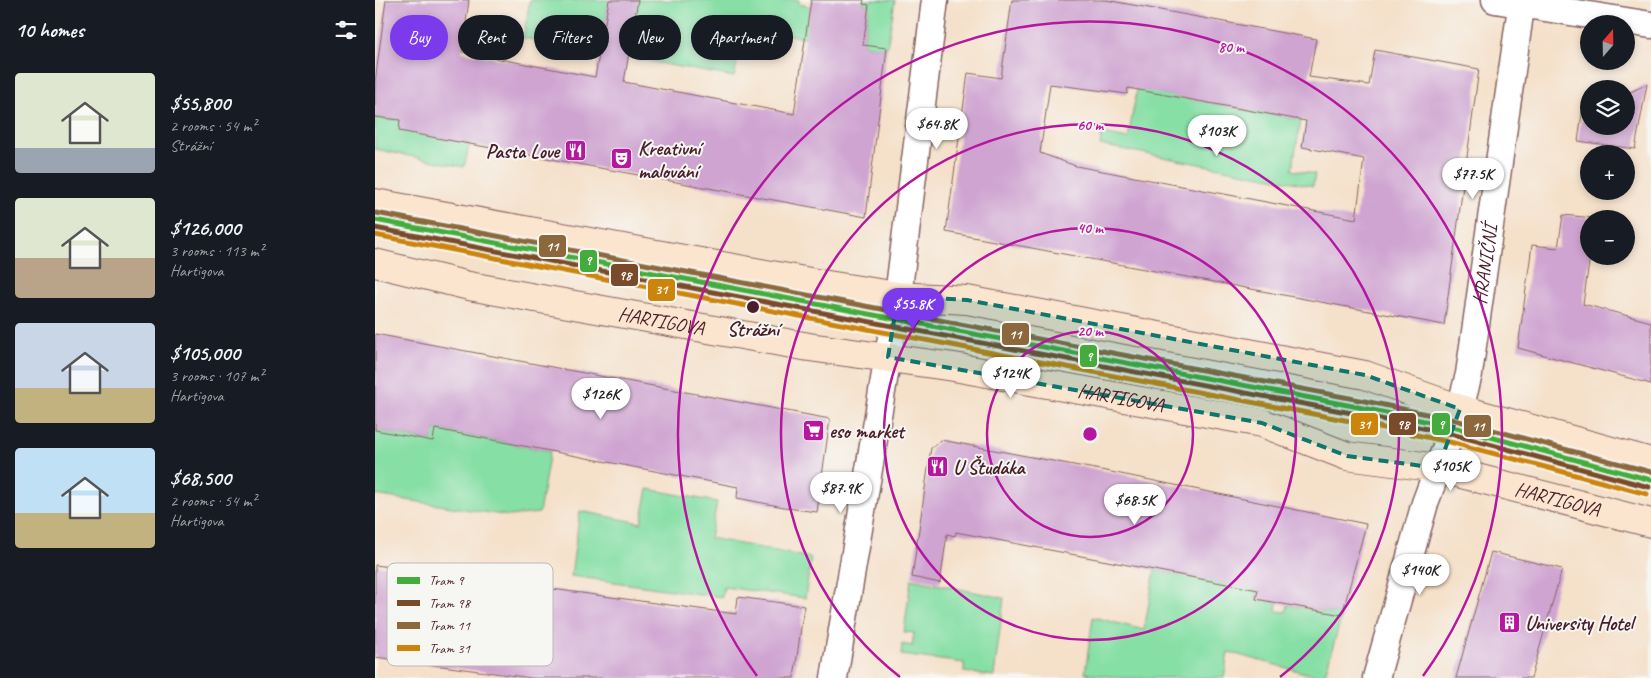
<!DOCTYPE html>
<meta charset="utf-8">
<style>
:root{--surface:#171b24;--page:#20242c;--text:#f1f3f6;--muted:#9ea1a6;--accent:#7c3aed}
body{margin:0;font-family:Caveat,sans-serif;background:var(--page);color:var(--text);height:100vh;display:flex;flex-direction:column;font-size:19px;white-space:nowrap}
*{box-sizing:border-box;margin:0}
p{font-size:16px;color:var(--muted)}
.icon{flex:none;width:28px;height:28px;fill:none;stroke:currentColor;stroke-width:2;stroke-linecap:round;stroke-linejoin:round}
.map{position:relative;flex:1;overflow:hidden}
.details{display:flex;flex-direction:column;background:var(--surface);width:375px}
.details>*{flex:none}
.banner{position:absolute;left:15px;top:15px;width:475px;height:45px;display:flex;gap:10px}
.needle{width:32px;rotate:20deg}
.buttons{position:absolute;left:1205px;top:15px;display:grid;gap:10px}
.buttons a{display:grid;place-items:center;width:55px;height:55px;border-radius:50%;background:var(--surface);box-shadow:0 2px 8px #0003;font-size:25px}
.price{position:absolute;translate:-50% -42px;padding:0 11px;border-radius:18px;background:#fff;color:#222;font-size:16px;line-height:32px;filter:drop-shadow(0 1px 2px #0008)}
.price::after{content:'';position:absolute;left:50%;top:30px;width:15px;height:11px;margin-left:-8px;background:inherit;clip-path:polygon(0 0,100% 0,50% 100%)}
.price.on{background:var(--accent);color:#fff}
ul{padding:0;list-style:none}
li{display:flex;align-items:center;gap:15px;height:125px;padding:0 15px}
li span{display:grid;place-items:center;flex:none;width:140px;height:100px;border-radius:5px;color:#555}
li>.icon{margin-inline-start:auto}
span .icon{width:60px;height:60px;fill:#fffc;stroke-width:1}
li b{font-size:21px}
h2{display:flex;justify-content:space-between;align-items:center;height:60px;padding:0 15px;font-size:21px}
.tag{padding:0 18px;border-radius:22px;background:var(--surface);box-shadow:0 2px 8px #0003;font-size:18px;line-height:45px}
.tag.on{background:var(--accent);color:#fff}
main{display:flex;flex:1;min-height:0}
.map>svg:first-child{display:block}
</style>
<main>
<section class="details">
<h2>10 homes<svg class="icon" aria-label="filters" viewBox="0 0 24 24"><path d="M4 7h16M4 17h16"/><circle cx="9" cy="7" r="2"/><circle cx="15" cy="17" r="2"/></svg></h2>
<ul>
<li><span style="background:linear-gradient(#dfe7d0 75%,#9aa5b1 0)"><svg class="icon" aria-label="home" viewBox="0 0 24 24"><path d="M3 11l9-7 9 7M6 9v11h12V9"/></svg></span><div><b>$55,800</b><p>2 rooms · 54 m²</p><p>Strážní</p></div></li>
<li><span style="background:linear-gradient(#dfe7d0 60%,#b9a48a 0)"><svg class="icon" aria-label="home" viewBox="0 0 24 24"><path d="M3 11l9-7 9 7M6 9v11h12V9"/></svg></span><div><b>$126,000</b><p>3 rooms · 113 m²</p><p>Hartigova</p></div></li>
<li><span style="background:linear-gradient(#c9d6e8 65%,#c2b280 0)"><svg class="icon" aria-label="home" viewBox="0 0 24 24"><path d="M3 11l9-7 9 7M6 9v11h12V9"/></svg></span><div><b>$105,000</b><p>3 rooms · 107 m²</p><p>Hartigova</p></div></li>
<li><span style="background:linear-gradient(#bfe0f5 65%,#c2b280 0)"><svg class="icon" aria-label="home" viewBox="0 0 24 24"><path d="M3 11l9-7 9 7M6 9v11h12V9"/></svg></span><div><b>$68,500</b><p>2 rooms · 54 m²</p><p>Hartigova</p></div></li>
</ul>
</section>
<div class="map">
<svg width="1276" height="678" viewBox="0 0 1276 678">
<rect width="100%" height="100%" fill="#f6f6f2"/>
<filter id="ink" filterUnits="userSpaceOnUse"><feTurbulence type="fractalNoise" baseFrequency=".02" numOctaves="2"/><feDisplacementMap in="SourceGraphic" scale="10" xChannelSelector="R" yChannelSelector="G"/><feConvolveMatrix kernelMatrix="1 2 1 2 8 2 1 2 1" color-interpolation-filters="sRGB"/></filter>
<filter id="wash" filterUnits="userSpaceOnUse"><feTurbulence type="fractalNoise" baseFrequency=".0096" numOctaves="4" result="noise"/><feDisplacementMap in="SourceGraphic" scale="20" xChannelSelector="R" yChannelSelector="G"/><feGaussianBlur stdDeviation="1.12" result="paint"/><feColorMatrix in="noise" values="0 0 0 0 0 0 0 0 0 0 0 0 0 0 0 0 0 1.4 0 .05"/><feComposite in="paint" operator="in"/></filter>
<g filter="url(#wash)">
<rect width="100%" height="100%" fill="#f5e0c9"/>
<g fill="#86dfa5" stroke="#687f68" fill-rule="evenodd">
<path d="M 155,0 L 330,0 L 339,2 L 339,0 L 424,0 L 424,4 L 438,7 L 434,38 L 369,28 L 359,77 L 148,38 ZM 233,6 L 261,11 L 228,35 Z"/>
<path d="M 489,0 L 520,0 L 512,48 L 488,45 L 494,5 L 488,4 Z"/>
<path d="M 762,89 L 926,120 L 917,170 L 940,174 L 938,186 L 725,145 L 727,134 L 753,139 Z"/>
<path d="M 0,117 L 25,120 L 95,143 L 89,167 L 0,149 Z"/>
<path d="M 60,429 L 175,451 L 164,513 L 134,516 L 0,495 L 0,430 L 57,441 Z"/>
<path d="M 273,489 L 342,502 L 335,538 L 436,558 L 430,598 L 349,587 L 347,597 L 196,576 L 205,511 L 266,523 Z"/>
<path d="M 780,570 L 883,590 L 881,598 L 902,603 L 901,611 L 911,612 L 913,605 L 967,615 L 949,678 L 853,652 L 849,678 L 746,678 L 710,673 L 718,617 L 769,630 Z"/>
<path d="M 536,579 L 629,598 L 619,676 L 589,672 L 589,663 L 526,655 L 527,644 L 537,646 L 539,633 L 529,632 Z"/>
</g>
<g id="blocks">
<g fill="#cfa4d1" fill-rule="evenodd">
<path d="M 11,0 L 94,0 L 87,52 L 220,77 L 234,0 L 263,0 L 249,82 L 419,114 L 436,0 L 489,0 L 488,4 L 494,5 L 488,45 L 512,48 L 491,217 L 24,131 L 25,120 L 0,117 L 0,82 Z"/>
<path d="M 637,0 L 731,0 L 941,39 L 934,77 L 994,85 L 1000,50 L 1104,69 L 1069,325 L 571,232 L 593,73 L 626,78 ZM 675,84 L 752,94 L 753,88 L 931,121 L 927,147 L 989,159 L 981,219 L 701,166 L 665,153 Z"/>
<path d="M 1272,84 L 1260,149 L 1203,141 L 1210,93 L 1214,94 L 1214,126 L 1251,126 L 1251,94 Z"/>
<path d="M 1188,215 L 1219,218 L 1214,219 L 1215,256 L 1208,304 L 1276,322 L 1276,384 L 1143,348 L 1157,245 L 1183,248 Z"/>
<path d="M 0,334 L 455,419 L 442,512 L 419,509 L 362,498 L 363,487 L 60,429 L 58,441 L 0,430 Z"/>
<path d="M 566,440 L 736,472 L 991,524 L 967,615 L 881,599 L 883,590 L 581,532 L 580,536 L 572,534 L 565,583 L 537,577 L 556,448 Z"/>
<path d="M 1116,552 L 1187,569 L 1156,678 L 1081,678 Z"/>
<path d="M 0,565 L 361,614 L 363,597 L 429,606 L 419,678 L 156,678 L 0,657 Z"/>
</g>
</g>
</g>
<g filter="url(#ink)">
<use href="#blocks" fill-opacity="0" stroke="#866362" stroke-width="1"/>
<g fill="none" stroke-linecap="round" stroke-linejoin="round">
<defs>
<g id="minor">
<path d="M 1120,0 L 1276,25"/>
<path d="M 459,678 L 523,296 L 560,0"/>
<path id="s1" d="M 1001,678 L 1050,503 L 1085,409 L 1094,374 L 1147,0"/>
</g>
<g id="secondary">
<path d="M 0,203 L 446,284 L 523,296 L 592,300 L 990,375 L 1085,409 L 1276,462"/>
<path id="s2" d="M 0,263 L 94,286 L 434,347 L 579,367 L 887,423 L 972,456 L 1063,468 L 1276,523"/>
</g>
</defs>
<use href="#minor" stroke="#866362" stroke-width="29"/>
<use href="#secondary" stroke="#866362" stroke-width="30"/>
<use href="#minor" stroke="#fff" stroke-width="26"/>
<use href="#secondary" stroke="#fce5cf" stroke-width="28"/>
<defs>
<path id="tram-1" d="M 0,220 L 983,407 L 1078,427 L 1276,480"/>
<path id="tram-2" d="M 0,228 L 982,414 L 1076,434 L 1274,487"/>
<path id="tram-3" d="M 1,213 L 985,400 L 1080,420 L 1276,472"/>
<path id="tram-4" d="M 0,235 L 980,422 L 1075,442 L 1272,494"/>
</defs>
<use href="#tram-1" stroke="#f6f6f2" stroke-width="9"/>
<use href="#tram-2" stroke="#f6f6f2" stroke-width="9"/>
<use href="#tram-3" stroke="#f6f6f2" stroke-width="9"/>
<use href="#tram-4" stroke="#f6f6f2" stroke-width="9"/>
<use href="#tram-1" stroke="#43ac3c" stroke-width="5"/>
<use href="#tram-2" stroke="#7a4b2a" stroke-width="5"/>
<use href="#tram-3" stroke="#8c683c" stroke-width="5"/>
<use href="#tram-4" stroke="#cc840b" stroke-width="5"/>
</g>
</g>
<path fill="#0f766e" fill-opacity="0.2" stroke="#0f766e" stroke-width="4" stroke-dasharray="10 6" stroke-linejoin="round" d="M 523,296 L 592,300 L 990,375 L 1085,409 L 1063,468 L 972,456 L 887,423 L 513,357 Z"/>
<g fill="none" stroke="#b5179e" stroke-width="2.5">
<circle cx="715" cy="434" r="103"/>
<circle cx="715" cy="434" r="206"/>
<path d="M525 677A309 309 0 1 1 905 677"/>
<path d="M382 676A412 412 0 1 1 1048 676"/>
</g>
<defs>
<symbol id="restaurant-square" viewBox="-11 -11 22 22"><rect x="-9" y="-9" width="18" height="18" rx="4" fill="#b5179e" stroke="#f6f6f2"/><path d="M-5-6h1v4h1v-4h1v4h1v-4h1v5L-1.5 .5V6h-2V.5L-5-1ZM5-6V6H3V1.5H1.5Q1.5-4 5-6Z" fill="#fff"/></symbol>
<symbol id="theatre-square" viewBox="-11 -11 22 22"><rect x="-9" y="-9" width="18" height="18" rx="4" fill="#b5179e" stroke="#f6f6f2"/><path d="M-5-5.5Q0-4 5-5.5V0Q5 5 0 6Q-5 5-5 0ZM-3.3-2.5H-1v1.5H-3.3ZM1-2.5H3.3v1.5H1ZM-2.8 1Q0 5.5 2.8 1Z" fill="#fff"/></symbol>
<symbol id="supermarket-square" viewBox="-11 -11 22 22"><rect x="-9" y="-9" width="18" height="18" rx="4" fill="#b5179e" stroke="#f6f6f2"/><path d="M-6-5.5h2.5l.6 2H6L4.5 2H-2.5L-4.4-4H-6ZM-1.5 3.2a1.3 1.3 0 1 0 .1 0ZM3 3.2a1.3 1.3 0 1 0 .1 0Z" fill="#fff"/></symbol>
<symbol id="building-square" viewBox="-11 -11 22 22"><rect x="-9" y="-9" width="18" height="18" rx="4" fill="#b5179e" stroke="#f6f6f2"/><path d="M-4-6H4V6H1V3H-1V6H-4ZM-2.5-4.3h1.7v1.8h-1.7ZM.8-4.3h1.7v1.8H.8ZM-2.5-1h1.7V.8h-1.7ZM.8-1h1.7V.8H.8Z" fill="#fff"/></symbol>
</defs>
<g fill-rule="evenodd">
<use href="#restaurant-square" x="188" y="138" width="25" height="25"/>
<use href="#theatre-square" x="234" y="146" width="25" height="25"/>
<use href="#supermarket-square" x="426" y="418" width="25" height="25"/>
<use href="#restaurant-square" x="550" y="454" width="25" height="25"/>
<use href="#building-square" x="1122" y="610" width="25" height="25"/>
</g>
<circle fill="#4a1f2b" stroke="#f6f6f2" stroke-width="2" cx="378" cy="307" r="7"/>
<g text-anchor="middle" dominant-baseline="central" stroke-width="4" stroke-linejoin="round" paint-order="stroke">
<g font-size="20" font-weight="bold" fill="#4a1f2b" stroke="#f6f6f2" text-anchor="start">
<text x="263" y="148">Kreativní<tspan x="263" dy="23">malování</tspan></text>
<text x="184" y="151" text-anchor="end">Pasta Love</text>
<text x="454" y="431">eso market</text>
<text x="578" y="467">U Študáka</text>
<text x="1150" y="623">University Hotel</text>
</g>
<g font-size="20" fill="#4a1f2b" stroke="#f6f6f2">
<text stroke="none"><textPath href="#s1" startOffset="429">HRANIČNÍ</textPath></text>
<text stroke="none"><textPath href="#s2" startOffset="292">HARTIGOVA</textPath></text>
<text stroke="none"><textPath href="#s2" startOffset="758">HARTIGOVA</textPath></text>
<text stroke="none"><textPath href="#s2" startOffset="1208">HARTIGOVA</textPath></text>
</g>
<g font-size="20" font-weight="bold" fill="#4a1f2b" stroke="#f6f6f2">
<text x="378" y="329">Strážní</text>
</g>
</g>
<rect x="12" y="563" width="166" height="103" rx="8" fill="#f6f6f2" stroke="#c2b6b6" stroke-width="1"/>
<rect x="22" y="577" width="23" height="7" fill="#43ac3c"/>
<rect x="22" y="600" width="23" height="6" fill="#7a4b2a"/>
<rect x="22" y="622" width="23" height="7" fill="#8c683c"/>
<rect x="22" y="645" width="23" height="6" fill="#cc840b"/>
<g font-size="14" fill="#4a1f2b">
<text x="54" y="585">Tram 9</text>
<text x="54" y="608">Tram 98</text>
<text x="54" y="630">Tram 11</text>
<text x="54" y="653">Tram 31</text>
</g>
<circle cx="715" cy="434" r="8" fill="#b5179e" stroke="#f6f6f2" stroke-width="2.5"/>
<g font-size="15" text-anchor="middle" font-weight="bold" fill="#b5179e" stroke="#f6f6f2" stroke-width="4" stroke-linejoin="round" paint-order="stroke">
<text x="856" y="52">80 m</text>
<text x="715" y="130">60 m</text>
<text x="715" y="233">40 m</text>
<text x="715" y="336">20 m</text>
</g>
<g stroke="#f6f6f2" stroke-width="2">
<rect x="163" y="234" width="29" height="24" rx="5" fill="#8c683c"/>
<rect x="204" y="249" width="19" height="24" rx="5" fill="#43ac3c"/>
<rect x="235" y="263" width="29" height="24" rx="5" fill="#7a4b2a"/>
<rect x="272" y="278" width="29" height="24" rx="5" fill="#cc840b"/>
<rect x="626" y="322" width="29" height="24" rx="5" fill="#8c683c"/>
<rect x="704" y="344" width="19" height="24" rx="5" fill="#43ac3c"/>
<rect x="1013" y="412" width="29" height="24" rx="5" fill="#7a4b2a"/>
<rect x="975" y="412" width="29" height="24" rx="5" fill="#cc840b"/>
<rect x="1056" y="412" width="20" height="24" rx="5" fill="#43ac3c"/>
<rect x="1088" y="414" width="29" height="24" rx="5" fill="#8c683c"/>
</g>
<g font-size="14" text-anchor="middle" font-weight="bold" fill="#fff">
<text x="177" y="251">11</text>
<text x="213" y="265">9</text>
<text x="250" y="280">98</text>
<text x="286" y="294">31</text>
<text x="640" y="339">11</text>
<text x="714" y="361">9</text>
<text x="1028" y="429">98</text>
<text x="989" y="429">31</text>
<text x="1066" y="429">9</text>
<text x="1103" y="431">11</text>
</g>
</svg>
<div class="buttons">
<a><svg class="needle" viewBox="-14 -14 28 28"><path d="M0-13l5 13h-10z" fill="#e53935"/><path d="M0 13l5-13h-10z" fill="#9ea1a6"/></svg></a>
<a><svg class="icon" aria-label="layers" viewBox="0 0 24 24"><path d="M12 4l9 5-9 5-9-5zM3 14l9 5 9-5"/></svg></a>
<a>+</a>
<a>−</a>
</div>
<b class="price" style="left:562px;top:150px">$64.8K</b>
<b class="price" style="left:842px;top:157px">$103K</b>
<b class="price" style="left:1098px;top:200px">$77.5K</b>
<b class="price on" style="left:538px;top:330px">$55.8K</b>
<b class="price" style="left:636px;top:399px">$124K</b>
<b class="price" style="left:226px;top:420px">$126K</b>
<b class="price" style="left:1076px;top:492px">$105K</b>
<b class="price" style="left:466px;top:514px">$87.9K</b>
<b class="price" style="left:760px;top:526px">$68.5K</b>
<b class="price" style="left:1045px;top:596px">$140K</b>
<div class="banner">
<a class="tag on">Buy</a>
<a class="tag">Rent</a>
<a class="tag">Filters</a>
<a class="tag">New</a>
<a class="tag">Apartment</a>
</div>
</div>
</main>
